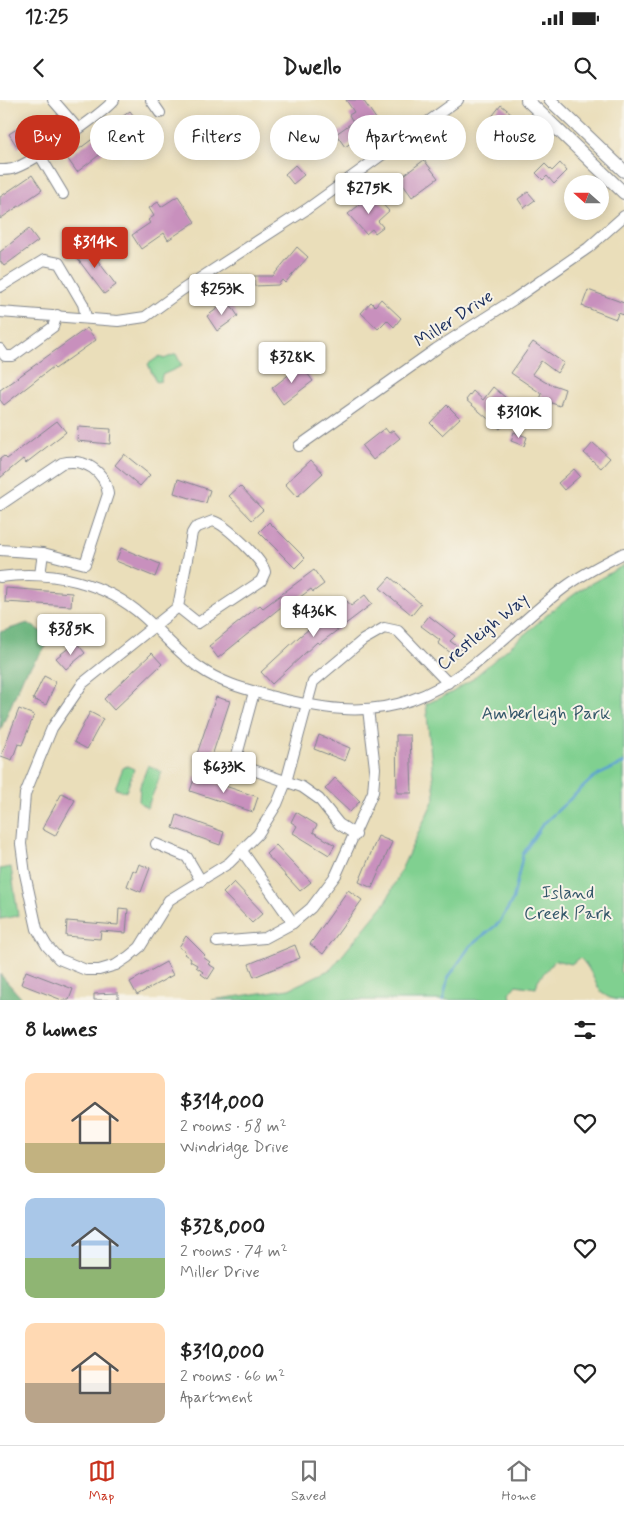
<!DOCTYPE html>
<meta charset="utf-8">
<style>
:root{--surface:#fff;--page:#f6f6f6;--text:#222;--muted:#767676;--line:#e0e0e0;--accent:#c8321e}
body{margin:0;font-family:Mynerve,sans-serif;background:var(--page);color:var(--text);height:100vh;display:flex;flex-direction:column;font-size:19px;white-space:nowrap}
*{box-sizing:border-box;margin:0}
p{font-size:16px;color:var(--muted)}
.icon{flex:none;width:28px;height:28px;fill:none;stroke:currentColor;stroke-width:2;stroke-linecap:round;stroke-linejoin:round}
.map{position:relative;height:900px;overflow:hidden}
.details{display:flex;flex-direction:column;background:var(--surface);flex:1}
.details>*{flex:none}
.guide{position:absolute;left:15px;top:15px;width:595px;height:45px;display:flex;gap:10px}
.needle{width:32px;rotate:291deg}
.fabs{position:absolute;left:564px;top:75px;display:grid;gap:10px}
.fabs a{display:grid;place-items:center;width:45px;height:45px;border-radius:50%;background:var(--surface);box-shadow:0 2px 12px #0003;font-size:25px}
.price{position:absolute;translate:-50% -42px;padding:0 11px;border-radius:5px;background:#fff;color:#222;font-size:16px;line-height:32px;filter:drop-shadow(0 1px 2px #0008)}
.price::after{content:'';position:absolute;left:50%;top:30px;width:15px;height:11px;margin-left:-8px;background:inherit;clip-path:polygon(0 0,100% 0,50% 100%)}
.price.on{background:var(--accent);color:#fff}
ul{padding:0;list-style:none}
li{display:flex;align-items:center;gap:15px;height:125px;padding:0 25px}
li span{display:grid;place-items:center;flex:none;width:140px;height:100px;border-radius:10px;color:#555}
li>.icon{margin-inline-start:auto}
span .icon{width:60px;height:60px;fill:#fffc;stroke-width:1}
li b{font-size:21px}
h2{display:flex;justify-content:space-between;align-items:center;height:60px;padding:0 25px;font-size:21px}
.tag{padding:0 18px;border-radius:22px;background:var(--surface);box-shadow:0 2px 12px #0003;font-size:18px;line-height:45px}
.tag.on{background:var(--accent);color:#fff}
.status{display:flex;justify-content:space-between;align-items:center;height:35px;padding:0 25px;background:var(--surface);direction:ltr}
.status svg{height:14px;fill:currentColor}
header{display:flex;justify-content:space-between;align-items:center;height:65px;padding:0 25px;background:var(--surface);font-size:22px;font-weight:800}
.tab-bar{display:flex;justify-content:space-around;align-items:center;height:70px;border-top:1px solid var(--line);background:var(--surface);font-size:14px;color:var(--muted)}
.tab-bar a{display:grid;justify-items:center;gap:2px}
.tab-bar .on{color:var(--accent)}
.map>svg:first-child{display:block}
</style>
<div class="status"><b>12:25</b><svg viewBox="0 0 49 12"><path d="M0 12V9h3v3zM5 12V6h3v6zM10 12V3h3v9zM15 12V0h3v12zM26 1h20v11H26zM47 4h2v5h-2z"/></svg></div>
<header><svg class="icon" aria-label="back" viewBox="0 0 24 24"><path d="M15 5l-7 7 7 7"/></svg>Dwello<svg class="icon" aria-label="search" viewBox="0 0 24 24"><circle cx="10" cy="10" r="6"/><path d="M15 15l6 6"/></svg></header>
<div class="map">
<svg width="624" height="900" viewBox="0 0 624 900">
<rect width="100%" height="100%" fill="#f7f3e8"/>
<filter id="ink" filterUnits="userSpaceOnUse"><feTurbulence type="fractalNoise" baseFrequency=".02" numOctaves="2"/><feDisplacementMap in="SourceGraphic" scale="10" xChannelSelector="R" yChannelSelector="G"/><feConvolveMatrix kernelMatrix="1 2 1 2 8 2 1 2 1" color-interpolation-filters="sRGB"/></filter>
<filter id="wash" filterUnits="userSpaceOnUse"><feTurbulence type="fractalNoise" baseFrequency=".0096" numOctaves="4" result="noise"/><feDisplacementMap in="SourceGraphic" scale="20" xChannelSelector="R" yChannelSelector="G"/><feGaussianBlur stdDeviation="1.12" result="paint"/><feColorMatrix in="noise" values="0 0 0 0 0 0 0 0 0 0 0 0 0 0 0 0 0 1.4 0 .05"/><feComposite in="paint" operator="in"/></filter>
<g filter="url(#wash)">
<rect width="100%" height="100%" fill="#eadeba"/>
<g fill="#80d090" stroke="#4e8077">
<path d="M 176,254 L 182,266 L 162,275 L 161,281 L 156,282 L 148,264 L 160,256 L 164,259 Z"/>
<path d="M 624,465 L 624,839 L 620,871 L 624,876 L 624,900 C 592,900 600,877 580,858 L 571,864 L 555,860 L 538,880 L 536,888 L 516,885 L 510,892 L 511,900 L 212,900 L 289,889 L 331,869 L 386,802 L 435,697 L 426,604 L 451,593 L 471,580 L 554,509 L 583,488 Z"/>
<path d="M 148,665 L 162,672 L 147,708 L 139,702 L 140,686 Z"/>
<path d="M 127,666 L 134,669 L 126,692 L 115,688 L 123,668 Z"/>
<path d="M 11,767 L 18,816 L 0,819 L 0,769 Z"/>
</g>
<g fill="#68b27a" stroke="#42706c">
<path d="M 28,523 L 52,539 L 24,575 L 0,631 L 0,532 Z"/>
<path d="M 0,874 L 23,900 L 0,900 Z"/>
</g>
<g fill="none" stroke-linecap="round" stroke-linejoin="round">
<path stroke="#5aa1d0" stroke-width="2.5" d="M 443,900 L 448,878 L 470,846 L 499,823 L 513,800 L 523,754 L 542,725 L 594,677 L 624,663"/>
</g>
<g id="blocks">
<g fill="#c890bd">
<path d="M 346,0 L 363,0 L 379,23 L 345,47 L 336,34 L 353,22 L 349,15 L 354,12 Z"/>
<path d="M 501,5 L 511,13 L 500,27 L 490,19 Z"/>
<path d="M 130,11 L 140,24 L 77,72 L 67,58 Z"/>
<path d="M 38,15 L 47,29 L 18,48 L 9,34 Z"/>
<path d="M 424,60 L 438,78 L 412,97 L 399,79 Z"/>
<path d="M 560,63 L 567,71 L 554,84 L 547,76 L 543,80 L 536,73 L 545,64 L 552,71 Z"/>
<path d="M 295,65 L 304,75 L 293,84 L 285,74 Z"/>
<path d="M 32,75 L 42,90 L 0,119 L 0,97 Z"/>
<path d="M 528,92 L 535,100 L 524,108 L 518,99 Z"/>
<path d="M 373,94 L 389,111 L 378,121 L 383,127 L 375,133 L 372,129 L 366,134 L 348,114 Z"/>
<path d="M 178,96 L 195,122 L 168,140 L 164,133 L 141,149 L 132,135 L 150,123 L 148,120 L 154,116 L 149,108 L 158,102 L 161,107 Z"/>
<path d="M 29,129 L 38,141 L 4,166 L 0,161 L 0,152 Z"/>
<path d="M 86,145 L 116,185 L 104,194 L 74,154 Z"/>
<path d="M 297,147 L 308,157 L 285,183 L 282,180 L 278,185 L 254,186 L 254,176 L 273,176 Z"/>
<path d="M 588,190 L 624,203 L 624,215 L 618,213 L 616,219 L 582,206 Z"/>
<path d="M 381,199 L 401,218 L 394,227 L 387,220 L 378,229 L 361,213 L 371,202 L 375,206 Z"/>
<path d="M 228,201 L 238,216 L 217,231 L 207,216 Z"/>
<path d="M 87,228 L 96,240 L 55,269 L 53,267 L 4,305 L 0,300 L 0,290 Z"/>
<path d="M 533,242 L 564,263 L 557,273 L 541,261 L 532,274 L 545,282 L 565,289 L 560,306 L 540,299 L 542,294 L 511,273 Z"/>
<path d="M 301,265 L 313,281 L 283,304 L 272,288 Z"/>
<path d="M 493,287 L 518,308 L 500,329 L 466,300 L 473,291 L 483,300 Z"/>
<path d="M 447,305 L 460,318 L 442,335 L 430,323 Z"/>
<path d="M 57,321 L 66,332 L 26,363 L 23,359 L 0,378 L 0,359 L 4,356 L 7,359 Z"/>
<path d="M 78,327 L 111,329 L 110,344 L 77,341 Z"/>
<path d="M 385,328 L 389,333 L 393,330 L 400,338 L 373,360 L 362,346 Z"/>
<path d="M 514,332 L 527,337 L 524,346 L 511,341 Z"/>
<path d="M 593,343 L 610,358 L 601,368 L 584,353 Z"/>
<path d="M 124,354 L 150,375 L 140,386 L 115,365 Z"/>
<path d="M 311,360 L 323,373 L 297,397 L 285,384 Z"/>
<path d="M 574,369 L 580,376 L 564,390 L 558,383 Z"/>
<path d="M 178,379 L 210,390 L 206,403 L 174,393 Z"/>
<path d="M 240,386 L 263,410 L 252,420 L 229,396 Z"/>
<path d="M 269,422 L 305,458 L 295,468 L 259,432 Z"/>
<path d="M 121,448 L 160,464 L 155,477 L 116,461 Z"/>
<path d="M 314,470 L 324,484 L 313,492 L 311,489 L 288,506 L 286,503 L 218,558 L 209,546 L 260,505 L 263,508 Z"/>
<path d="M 390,477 L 421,504 L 412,515 L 380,488 Z"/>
<path d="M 6,488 L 72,493 L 71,506 L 5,502 Z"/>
<path d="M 365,495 L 372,504 L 319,544 L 317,542 L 272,584 L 261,572 L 300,536 L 347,501 L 351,506 Z"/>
<path d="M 429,516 L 455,536 L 450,541 L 462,550 L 456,557 L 438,543 L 440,540 L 421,526 Z"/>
<path d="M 76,542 L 85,553 L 66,569 L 56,558 Z"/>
<path d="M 152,553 L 162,564 L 114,610 L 104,599 Z"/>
<path d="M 44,576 L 56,582 L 46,605 L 33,599 Z"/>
<path d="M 216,597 L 230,601 L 209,665 L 195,660 Z"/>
<path d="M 19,609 L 34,615 L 22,645 L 18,644 L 12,660 L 1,656 Z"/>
<path d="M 90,612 L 103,619 L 87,649 L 74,642 Z"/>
<path d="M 319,635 L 350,648 L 345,661 L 314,649 Z"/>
<path d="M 396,635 L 410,635 L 412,693 L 397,693 Z"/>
<path d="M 195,676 L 258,697 L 253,712 L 190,691 Z"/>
<path d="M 335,678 L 360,701 L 350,712 L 325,689 Z"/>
<path d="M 62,693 L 75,700 L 55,736 L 42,729 Z"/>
<path d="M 296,712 L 317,725 L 313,732 L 335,745 L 329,755 L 293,733 L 297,726 L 291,722 Z"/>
<path d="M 177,715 L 224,732 L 220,745 L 173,728 Z"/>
<path d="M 378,736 L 392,742 L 372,788 L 359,782 Z"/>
<path d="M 276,745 L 311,782 L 300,791 L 266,754 Z"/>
<path d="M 139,764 L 150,768 L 141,792 L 127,786 L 133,770 L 136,772 Z"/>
<path d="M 234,782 L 263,813 L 252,823 L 223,793 Z"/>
<path d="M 348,790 L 362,800 L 323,854 L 310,844 Z"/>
<path d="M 119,808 L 128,809 L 126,833 L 101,831 L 100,839 L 66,836 L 67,821 L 118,825 Z"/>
<path d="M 186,836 L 205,855 L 203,857 L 210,862 L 208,864 L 215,868 L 208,879 L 201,874 L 203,872 L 196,867 L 197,865 L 190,861 L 191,859 L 184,854 L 186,852 L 179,847 Z"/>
<path d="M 295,845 L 300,858 L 254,877 L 249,864 Z"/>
<path d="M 166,862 L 173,875 L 137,895 L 130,882 Z"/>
<path d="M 26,871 L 73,889 L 69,900 L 62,900 L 21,884 Z"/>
<path d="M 118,893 L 118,900 L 94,900 L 94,894 Z"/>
</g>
</g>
</g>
<g filter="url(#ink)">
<use href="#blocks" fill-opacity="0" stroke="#82868c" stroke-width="1"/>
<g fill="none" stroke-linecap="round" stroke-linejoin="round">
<defs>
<g id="minor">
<path d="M 53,0 L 78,29"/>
<path d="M 151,0 L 160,13"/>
<path d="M 39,54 L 63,94"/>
<path d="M 0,70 C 4,70 8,70 12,69 C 31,64 101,15 114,0"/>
<path d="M 0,187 L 44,160 L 59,163 L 83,204 L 86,217"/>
<path d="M 0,212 L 118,221 L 145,217 L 182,190 L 307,109 L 458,0"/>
<path d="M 0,249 L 5,256 L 13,256 L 53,227 L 57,215"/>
<path d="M 299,346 L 436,249 L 513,200 L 588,148 L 624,116"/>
<path d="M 0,405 L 62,363 C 85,358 105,371 108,394 L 85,464 L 43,453 L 0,450"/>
<path d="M 213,421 C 225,424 263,460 265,472 L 261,481 L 198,523 L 178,507 L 192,433 L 195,428 Z"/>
<path d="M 40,475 L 43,453"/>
<path d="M 0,477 C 52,470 105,482 144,517 C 163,534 179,554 200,568 C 221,583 245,589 270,596 C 317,608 364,617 411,600 C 474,578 515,523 568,485 C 586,472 605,463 624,453"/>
<path d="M 178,507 L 83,583 L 52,628 L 25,694 L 21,744 L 25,774 L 37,829 L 47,846 L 59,859 L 86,870 L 99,870 L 116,865 L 128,857 L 140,847 L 169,800 L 229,763 L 258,734 L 277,704 L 286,682 L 313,582 L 363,540 L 384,528 L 398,531 L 448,583"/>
<path d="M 254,592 L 237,655 L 242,666 L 302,687 L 319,699 L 339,724 L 356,735"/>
<path d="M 156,744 L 187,757 L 201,781"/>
<path d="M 242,751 L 293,823"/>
<path d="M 217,842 L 265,838 L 293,823 L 311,808 L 336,775 L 373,692 L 375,668 L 368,609"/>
</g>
<g id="major">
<path d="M 527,0 L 624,93"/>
<path d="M 550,0 L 624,71"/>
</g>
</defs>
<use href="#minor" stroke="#82868c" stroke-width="12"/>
<use href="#major" stroke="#82868c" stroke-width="14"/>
<use href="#minor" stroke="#fff" stroke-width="10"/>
<use href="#major" stroke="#fff" stroke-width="12"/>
</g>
</g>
<g text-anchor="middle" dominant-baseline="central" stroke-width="4" stroke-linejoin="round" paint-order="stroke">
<g font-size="18" fill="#1b2f5e" stroke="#f7f3e8">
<text transform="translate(454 219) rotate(-33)">Miller Drive</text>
<text transform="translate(483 532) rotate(-39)">Crestleigh Way</text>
</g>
<g font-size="18" fill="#34576a" stroke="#f7f3e8">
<text x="546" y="614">Amberleigh Park</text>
<text x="568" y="793">Island<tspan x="568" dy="21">Creek Park</tspan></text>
</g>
</g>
</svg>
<div class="fabs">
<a><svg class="needle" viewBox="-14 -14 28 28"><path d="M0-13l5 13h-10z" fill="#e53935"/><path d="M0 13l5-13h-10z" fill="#767676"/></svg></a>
</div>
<b class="price" style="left:369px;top:115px">$275K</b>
<b class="price on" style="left:95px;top:169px">$314K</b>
<b class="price" style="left:222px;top:216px">$253K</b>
<b class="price" style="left:292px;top:284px">$328K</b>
<b class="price" style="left:519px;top:339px">$310K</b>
<b class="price" style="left:314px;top:538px">$436K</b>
<b class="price" style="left:71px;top:556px">$385K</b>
<b class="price" style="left:224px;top:694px">$633K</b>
<div class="guide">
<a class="tag on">Buy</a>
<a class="tag">Rent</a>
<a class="tag">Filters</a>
<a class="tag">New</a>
<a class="tag">Apartment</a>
<a class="tag">House</a>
</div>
</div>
<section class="details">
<h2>8 homes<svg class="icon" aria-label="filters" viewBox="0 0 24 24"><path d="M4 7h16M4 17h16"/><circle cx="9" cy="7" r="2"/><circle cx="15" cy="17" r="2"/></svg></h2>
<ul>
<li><span style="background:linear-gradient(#ffd9b3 70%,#c2b280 0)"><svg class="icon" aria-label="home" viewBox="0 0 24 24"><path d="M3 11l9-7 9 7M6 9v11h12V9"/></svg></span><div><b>$314,000</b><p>2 rooms · 58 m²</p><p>Windridge Drive</p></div><svg class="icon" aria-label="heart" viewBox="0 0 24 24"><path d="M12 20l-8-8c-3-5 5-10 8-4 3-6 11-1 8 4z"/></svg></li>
<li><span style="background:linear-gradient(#a9c7e8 60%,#8fb573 0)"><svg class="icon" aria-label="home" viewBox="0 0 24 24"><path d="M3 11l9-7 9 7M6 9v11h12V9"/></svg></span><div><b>$328,000</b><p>2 rooms · 74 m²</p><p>Miller Drive</p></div><svg class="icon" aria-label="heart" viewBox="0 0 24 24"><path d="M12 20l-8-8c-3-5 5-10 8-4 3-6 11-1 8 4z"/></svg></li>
<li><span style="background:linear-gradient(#ffd9b3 60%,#b9a48a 0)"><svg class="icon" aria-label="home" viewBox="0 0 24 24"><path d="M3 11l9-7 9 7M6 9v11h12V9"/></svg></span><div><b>$310,000</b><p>2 rooms · 66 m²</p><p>Apartment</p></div><svg class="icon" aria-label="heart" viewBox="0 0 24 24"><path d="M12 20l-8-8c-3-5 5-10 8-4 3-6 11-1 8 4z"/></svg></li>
</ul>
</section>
<nav class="tab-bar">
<a class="on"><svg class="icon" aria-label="map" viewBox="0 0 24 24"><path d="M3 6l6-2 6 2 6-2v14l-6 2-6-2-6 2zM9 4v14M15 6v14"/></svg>Map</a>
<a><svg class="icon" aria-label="saved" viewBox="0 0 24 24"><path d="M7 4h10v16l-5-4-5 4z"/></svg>Saved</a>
<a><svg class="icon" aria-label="home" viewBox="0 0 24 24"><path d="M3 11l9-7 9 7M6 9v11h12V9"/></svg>Home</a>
</nav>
